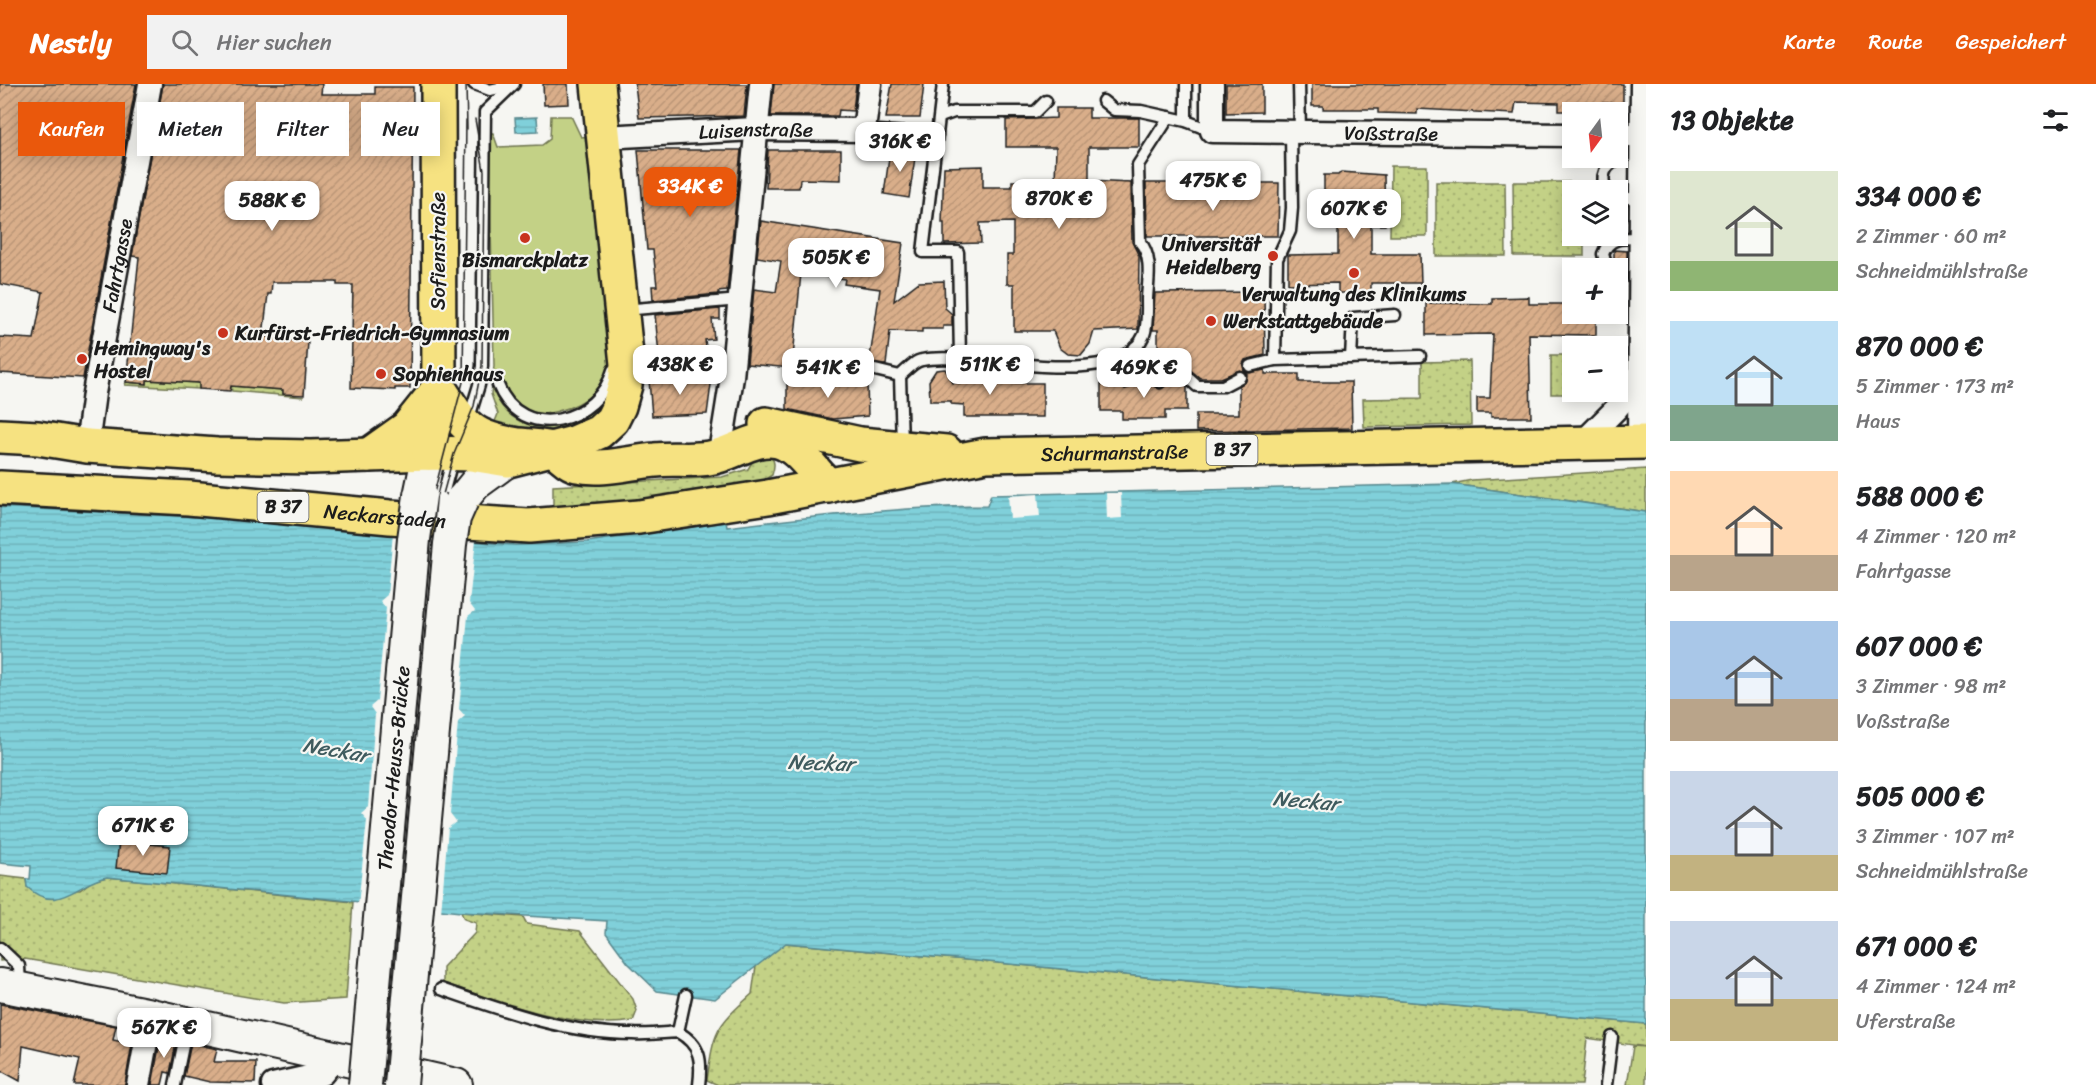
<!DOCTYPE html>
<html lang="de">
<meta charset="utf-8">
<style>
:root{--surface:#fff;--page:#f2f2f2;--text:#202124;--muted:#757577;--accent:#ea580c}
body{margin:0;font-family:Sriracha,sans-serif;background:var(--page);color:var(--text);height:100vh;display:flex;flex-direction:column;font-size:22px;white-space:nowrap}
*{box-sizing:border-box;margin:0}
p{font-size:20px;color:var(--muted)}
.icon{flex:none;width:33px;height:33px;fill:none;stroke:currentColor;stroke-width:2;stroke-linecap:round;stroke-linejoin:round}
.map{position:relative;flex:1;overflow:hidden}
.sheet{display:flex;flex-direction:column;background:var(--surface);width:450px}
.sheet>*{flex:none}
.guide{position:absolute;left:18px;top:18px;width:570px;height:54px;display:flex;gap:12px}
.needle{width:39px;rotate:195deg}
.fabs{position:absolute;left:1562px;top:18px;display:grid;gap:12px}
.fabs a{display:grid;place-items:center;width:66px;height:66px;border-radius:0px;background:var(--surface);box-shadow:0 3px 15px #0003;font-size:30px}
.price{position:absolute;translate:-50% -51px;padding:0 14px;border-radius:12px;background:#fff;color:#222;font-size:20px;line-height:39px;filter:drop-shadow(0 2px 3px #0008)}
.price::after{content:'';position:absolute;left:50%;top:36px;width:18px;height:14px;margin-left:-9px;background:inherit;clip-path:polygon(0 0,100% 0,50% 100%)}
.price.selected{background:var(--accent);color:#fff}
ul{padding:0;list-style:none}
li{display:flex;align-items:center;gap:18px;height:150px;padding:0 24px}
li span{display:grid;place-items:center;flex:none;width:168px;height:120px;border-radius:0px;color:#555}
li>.icon{margin-inline-start:auto}
span .icon{width:72px;height:72px;fill:#fffc;stroke-width:1}
li b{font-size:26px}
h2{display:flex;justify-content:space-between;align-items:center;height:72px;padding:0 24px;font-size:26px}
.tag{padding:0 21px;border-radius:0px;background:var(--surface);box-shadow:0 3px 15px #0003;font-size:21px;line-height:54px}
.tag.selected{background:var(--accent);color:#fff}
header{display:flex;align-items:center;gap:36px;box-sizing:border-box;height:84px;padding:0 30px;background:var(--accent);color:#fff}
header strong{font-size:28px}
nav{display:flex;gap:33px;margin-inline-start:auto;font-size:21px}
.search{width:420px;height:54px;background:var(--page);display:flex;align-items:center;gap:15px;box-sizing:border-box;padding:0 21px;border-radius:0px;color:var(--muted);font-size:22px}
main{display:flex;flex:1;min-height:0}
.map>svg:first-child{display:block}
</style>
<header>
<strong>Nestly</strong>
<div class="search"><svg class="icon" aria-label="search" viewBox="0 0 24 24"><circle cx="10" cy="10" r="6"/><path d="M15 15l6 6"/></svg>Hier suchen</div>
<nav><a>Karte</a><a>Route</a><a>Gespeichert</a></nav>
</header>
<main>
<div class="map">
<svg width="1646" height="1001" viewBox="0 0 1646 1001">
<defs>
<pattern id="grass-dots" width="8" height="8" patternUnits="userSpaceOnUse" patternTransform="scale(1.5)"><rect width="8" height="8" fill="#c3d186"/><path d="M2 2h.1M6 6h.1" fill="none" stroke="#a7b373" stroke-width="1.8" stroke-linecap="round"/></pattern>
<pattern id="water-rules" width="6" height="5" patternUnits="userSpaceOnUse" patternTransform="scale(1.5)"><rect width="6" height="5" fill="#80d0da"/><path d="M0 2.5h6" fill="none" stroke="#6eb2ba"/></pattern>
<pattern id="building-hatch" width="6" height="6" patternUnits="userSpaceOnUse" patternTransform="scale(1.5)"><rect width="6" height="6" fill="#d9ae8a"/><path d="M-1 1l2-2M0 6l6-6M5 7l2-2" fill="none" stroke="#ba9576"/></pattern>
</defs>
<rect width="100%" height="100%" fill="#f6f6f2"/>
<filter id="ink" filterUnits="userSpaceOnUse"><feTurbulence type="fractalNoise" baseFrequency=".0167" numOctaves="2"/><feDisplacementMap in="SourceGraphic" scale="12" xChannelSelector="R" yChannelSelector="G"/><feConvolveMatrix kernelMatrix="1 2 1 2 8 2 1 2 1" color-interpolation-filters="sRGB"/></filter>
<g filter="url(#ink)">
<g fill="url(#grass-dots)" stroke="#707651" stroke-width="1.5">
<path d="M 1391,82 L 1427,82 L 1427,152 L 1390,152 Z"/>
<path d="M 1436,98 L 1505,98 L 1506,172 L 1436,172 Z"/>
<path d="M 1513,98 L 1584,98 L 1584,106 L 1572,106 L 1572,152 L 1584,152 L 1584,172 L 1514,172 Z"/>
<path d="M 1551,271 L 1572,271 L 1572,308 L 1592,308 L 1592,310 L 1551,310 Z"/>
<path d="M 1470,277 L 1471,341 L 1364,343 L 1363,315 L 1422,314 L 1422,278 Z"/>
<path d="M 147,296 L 199,299 L 199,305 L 125,301 L 126,298 L 147,300 Z"/>
<path d="M 231,302 L 283,306 L 283,310 L 304,313 L 232,307 Z"/>
<path d="M 770,370 C 775,378 775,382 772,391 L 764,396 L 634,417 L 553,425 L 553,402 L 722,393 L 748,385 L 755,373 Z"/>
<path d="M 1646,385 L 1646,428 L 1452,400 L 1472,396 Z"/>
<path d="M 0,792 L 26,795 L 27,803 L 80,806 L 92,797 L 107,793 L 353,818 L 346,915 L 284,919 L 25,875 L 0,877 Z"/>
<path d="M 461,828 L 523,833 L 527,840 L 580,847 L 633,915 L 637,927 L 633,937 C 578,947 496,917 443,899 L 443,883 L 475,849 L 476,839 L 464,835 Z"/>
<path d="M 785,859 L 1646,940 L 1646,963 L 1587,954 L 1582,1001 L 718,1001 L 707,996 C 714,947 715,943 752,910 L 756,882 Z"/>
</g>
<g fill="#c3d186" stroke="#707651" stroke-width="1.5">
<path d="M 551,32 L 571,32 L 581,53 L 590,52 L 611,274 C 604,304 588,320 558,327 C 550,329 542,332 534,330 C 520,327 507,313 495,304 C 495,314 500,321 507,328 C 537,358 589,337 610,305 L 607,321 C 565,356 544,351 494,340 L 498,330 L 491,310 L 494,282 L 489,49 L 493,49 L 498,63 L 542,61 L 550,55 Z"/>
<path d="M 1633,962 L 1646,963 L 1646,1001 L 1627,1001 Z"/>
</g>
<g fill="url(#water-rules)" stroke="#58888e" stroke-width="1.5">
<path d="M 537,33 L 538,47 L 516,48 L 515,34 Z"/>
<path d="M 1452,400 L 1646,428 L 1646,940 L 786,859 L 715,915 L 657,907 L 628,879 L 606,849 L 607,837 L 461,828 L 107,793 C 77,798 58,832 27,803 L 26,795 L 30,795 L 31,782 L 0,779 L 0,423 L 215,434 L 515,461 L 587,458 L 726,438 L 727,443 C 814,432 900,423 987,422 L 991,411 Z"/>
</g>
<g fill="#f6f6f2">
<path d="M 1106,409 L 1121,409 L 1122,434 L 1107,435 Z"/>
<path d="M 1038,410 L 1040,433 L 1010,435 L 1008,412 Z"/>
<path d="M 393,449 L 476,456 L 469,519 L 475,527 L 468,532 L 459,625 L 465,632 L 458,638 L 450,730 L 456,738 L 448,744 L 441,829 L 358,821 L 367,736 L 361,729 L 368,723 L 375,630 L 370,623 L 377,617 L 386,524 L 380,517 L 387,511 Z"/>
</g>
<g fill="url(#building-hatch)" stroke="#1c1c1c" stroke-width="1.5">
<path d="M 0,0 L 136,0 L 83,294 L 0,289 L 0,253 L 34,255 L 43,208 L 0,200 Z"/>
<path d="M 163,0 L 322,0 L 321,10 L 375,10 L 375,3 L 413,3 L 410,304 L 395,304 L 395,306 L 351,304 L 353,201 L 337,201 L 337,198 L 272,198 L 271,210 L 268,210 L 263,252 L 308,258 L 304,311 L 283,310 L 283,306 L 231,302 L 230,307 L 199,305 L 199,299 L 147,296 L 147,300 L 126,298 L 139,173 L 132,172 Z"/>
<path d="M 543,0 L 568,0 L 569,20 L 544,21 Z"/>
<path d="M 635,0 L 747,0 L 744,32 L 639,34 Z"/>
<path d="M 774,0 L 856,0 L 853,27 L 839,26 L 838,32 L 771,32 Z"/>
<path d="M 892,0 L 924,0 L 920,34 L 886,34 Z"/>
<path d="M 1226,0 L 1262,0 L 1262,28 L 1226,29 Z"/>
<path d="M 1312,0 L 1623,0 L 1623,19 L 1596,19 L 1595,27 L 1559,27 L 1559,19 L 1516,18 L 1514,30 L 1417,25 L 1417,30 L 1378,29 L 1378,25 L 1323,25 L 1323,22 L 1312,22 Z"/>
<path d="M 1056,24 L 1089,24 L 1089,34 L 1139,34 L 1139,63 L 1089,63 L 1089,97 L 1131,99 L 1132,158 L 1139,172 L 1138,245 L 1094,247 L 1090,260 L 1081,271 L 1068,270 L 1060,264 L 1053,247 L 1014,247 L 1014,200 L 1007,200 L 1007,171 L 1013,171 L 1013,138 L 980,139 L 981,159 L 944,160 L 944,139 L 942,139 L 944,83 L 983,82 L 983,103 L 1012,103 L 1012,97 L 1055,97 L 1056,63 L 1006,63 L 1006,36 L 1056,34 Z"/>
<path d="M 638,66 L 741,66 L 727,207 L 718,208 L 719,210 L 653,216 L 652,202 L 657,202 L 653,166 L 647,166 Z"/>
<path d="M 768,66 L 841,66 L 841,96 L 800,95 L 799,104 L 766,104 Z"/>
<path d="M 890,67 L 916,67 L 909,114 L 884,110 Z"/>
<path d="M 1341,88 L 1384,91 L 1385,141 L 1371,141 L 1371,170 L 1420,170 L 1421,199 L 1371,199 L 1371,209 L 1338,209 L 1338,199 L 1288,200 L 1288,171 L 1338,170 L 1338,141 L 1324,141 L 1324,91 L 1338,91 Z"/>
<path d="M 1146,99 L 1170,99 L 1170,107 L 1256,106 L 1256,99 L 1279,99 L 1278,152 L 1147,152 Z"/>
<path d="M 761,137 L 903,159 L 894,217 L 919,198 L 944,197 L 945,224 L 952,230 L 952,242 L 943,242 L 943,245 L 922,245 L 922,248 L 890,247 L 886,281 L 869,280 L 880,205 L 844,200 L 845,195 L 801,189 L 792,284 L 747,280 L 754,205 L 776,208 L 781,177 L 757,173 Z"/>
<path d="M 1614,166 L 1627,167 L 1627,183 L 1614,183 Z"/>
<path d="M 1264,208 L 1265,271 L 1245,276 L 1243,280 L 1244,287 L 1248,289 L 1265,286 L 1265,290 L 1299,290 L 1299,298 L 1351,298 L 1352,344 L 1196,347 L 1196,330 L 1239,330 L 1239,302 L 1246,297 L 1247,290 L 1240,286 L 1221,294 L 1200,294 L 1187,283 L 1187,266 L 1158,266 L 1158,246 L 1153,246 L 1155,209 Z"/>
<path d="M 1529,213 L 1529,220 L 1572,220 L 1572,230 L 1596,230 L 1596,251 L 1529,250 L 1531,333 L 1491,333 L 1491,329 L 1477,329 L 1477,314 L 1490,314 L 1493,250 L 1426,251 L 1426,219 L 1492,220 L 1492,214 Z"/>
<path d="M 720,225 L 720,235 L 712,235 L 714,255 L 705,256 L 708,278 L 660,280 L 655,231 Z"/>
<path d="M 945,285 L 953,299 L 992,299 L 992,285 L 1015,287 L 1015,299 L 1043,299 L 1043,333 L 964,333 L 964,321 L 951,320 L 951,317 L 930,317 L 929,297 L 936,286 Z"/>
<path d="M 712,293 L 707,330 L 652,332 L 649,296 Z"/>
<path d="M 841,297 L 841,300 L 867,299 L 868,332 L 833,335 L 787,325 L 787,298 Z"/>
<path d="M 1101,298 L 1118,298 L 1125,305 L 1129,304 L 1132,298 L 1153,298 L 1155,303 L 1160,305 L 1168,298 L 1181,298 L 1187,303 L 1187,327 L 1165,327 L 1165,335 L 1122,335 L 1122,327 L 1101,327 Z"/>
<path d="M 119,757 L 170,762 L 167,789 L 116,784 Z"/>
<path d="M 0,920 L 116,942 L 113,956 L 132,960 L 125,1001 L 74,1001 L 80,975 L 23,962 L 20,997 L 0,986 Z"/>
<path d="M 161,952 L 177,955 L 170,989 L 165,988 L 162,1001 L 152,1001 Z"/>
<path d="M 191,959 L 217,965 L 214,978 L 256,978 L 255,999 L 210,998 L 184,992 Z"/>
</g>
<g fill="none" stroke-linecap="round" stroke-linejoin="round">
<defs>
<g id="lane">
<path d="M 474,0 L 490,6 L 508,2"/>
<path d="M 943,0 L 923,168 L 958,168 L 960,274"/>
<path d="M 1186,0 L 1186,37"/>
<path d="M 1299,0 L 1300,48"/>
<path d="M 1103,17 L 1114,26 L 1141,27 L 1186,37 L 1212,47"/>
<path d="M 940,33 L 954,28 L 1035,28 L 1046,17"/>
<path d="M 864,46 L 937,51"/>
<path d="M 1291,48 L 1292,124 L 1290,147 L 1277,175 L 1275,276 L 1420,272"/>
<path d="M 1607,106 C 1599,93 1605,80 1620,75"/>
<path d="M 1617,113 L 1640,115"/>
<path d="M 1607,184 L 1603,170 C 1609,153 1623,154 1639,154"/>
<path d="M 1617,191 L 1621,192"/>
<path d="M 623,226 L 740,216"/>
<path d="M 1135,263 L 1154,280 L 1178,285 L 1197,302 L 1223,302 L 1240,293"/>
<path d="M 1124,271 L 1125,298"/>
<path d="M 1351,274 L 1353,234 L 1395,231"/>
<path d="M 1250,282 L 1275,276"/>
<path d="M 875,286 L 900,292 C 906,287 914,277 922,276 C 972,265 1118,311 1144,251 C 1148,240 1147,227 1147,215 C 1148,196 1153,173 1140,158 L 1138,81 L 1169,33"/>
<path d="M 631,289 L 733,284"/>
<path d="M 900,292 L 902,361"/>
<path d="M 1160,298 L 1166,283"/>
<path d="M 498,301 C 522,361 599,338 613,286"/>
<path d="M 468,337 L 479,301 L 482,282 L 485,28 L 514,0"/>
<path d="M 442,414 L 453,373"/>
<path d="M 0,864 L 19,882 L 20,902"/>
<path d="M 441,905 C 501,926 568,950 633,950 C 648,951 663,949 678,948 C 701,961 702,977 699,1001"/>
<path d="M 678,948 L 686,911"/>
<path d="M 175,1001 L 187,942"/>
<path d="M 1606,1001 L 1612,953"/>
</g>
<g id="street">
<path id="s1" d="M 1212,0 L 1212,47 L 1572,51"/>
<path d="M 1617,51 L 1646,51"/>
<path id="s2" d="M 603,53 L 755,45 L 864,46 L 870,0"/>
<path d="M 1639,358 L 1642,0"/>
<path d="M 1580,361 L 1617,324 L 1640,295"/>
<path id="s3" d="M 87,362 L 94,309 L 150,0"/>
<path d="M 721,362 L 732,293 L 761,0"/>
<path d="M 138,1001 L 151,931"/>
<path d="M 273,1001 L 322,990 L 336,973"/>
</g>
<g id="secondary">
<path d="M 420,412 L 429,369"/>
<path d="M 462,416 L 475,400 L 508,376"/>
<path d="M 0,901 L 151,931 L 456,1001"/>
</g>
<g id="primary">
<path d="M 439,304 C 464,343 472,355 519,361 C 529,362 542,362 551,365 C 561,368 566,379 577,381 C 602,387 630,378 655,376 C 673,374 691,377 709,374 C 733,371 754,351 778,357 C 800,363 813,388 829,402"/>
<path d="M 766,340 L 860,360 L 946,368"/>
<path d="M 0,352 L 38,354 L 87,362 L 217,371 L 311,373 L 429,369 L 471,370 L 508,376 L 574,359 L 599,348 L 612,336 L 619,322 L 625,301 L 627,280 L 598,0"/>
<path d="M 429,369 L 439,304 L 438,0"/>
<path d="M 369,371 L 407,344 L 439,304"/>
<path id="s4" d="M 0,404 L 189,414 L 390,433 L 529,442 L 639,433 L 768,413 L 986,371 L 1646,358"/>
</g>
</defs>
<use href="#lane" stroke="#1c1c1c" stroke-width="15"/>
<use href="#street" stroke="#1c1c1c" stroke-width="27"/>
<use href="#secondary" stroke="#1c1c1c" stroke-width="36"/>
<use href="#primary" stroke="#1c1c1c" stroke-width="38"/>
<use href="#lane" stroke="#f6f6f2" stroke-width="10"/>
<use href="#street" stroke="#f6f6f2" stroke-width="22"/>
<use href="#secondary" stroke="#f6f6f2" stroke-width="32"/>
<use href="#primary" stroke="#f6e281" stroke-width="33"/>
<g stroke="#1c1c1c" stroke-width="1.5">
<path d="M 466,0 L 467,45"/>
<path d="M 378,1001 L 433,413 L 463,298 L 466,36"/>
<path d="M 388,1001 L 442,414 L 454,370 L 474,322 L 482,282 L 484,87 L 475,35"/>
</g>
<defs>
<path id="lane-bridge" d="M 440,436 L 442,414"/>
<g id="secondary-bridge">
<path id="s5" d="M 365,1001 L 414,455 L 420,412"/>
<path d="M 401,1001 L 450,460 L 454,434 L 462,416"/>
</g>
</defs>
<use href="#lane-bridge" stroke="#1c1c1c" stroke-width="15" stroke-linecap="butt"/>
<use href="#secondary-bridge" stroke="#1c1c1c" stroke-width="36" stroke-linecap="butt"/>
<use href="#lane-bridge" stroke="#f6f6f2" stroke-width="10"/>
<use href="#secondary-bridge" stroke="#f6f6f2" stroke-width="32"/>
</g>
</g>
<g fill="#c8321e" stroke="#f6f6f2" stroke-width="2">
<circle cx="525" cy="154" r="6"/>
<circle cx="1273" cy="172" r="6"/>
<circle cx="1354" cy="189" r="6"/>
<circle cx="1211" cy="237" r="6"/>
<circle cx="223" cy="249" r="6"/>
<circle cx="82" cy="275" r="6"/>
<circle cx="381" cy="290" r="6"/>
</g>
<g text-anchor="middle" dominant-baseline="central" stroke-width="4.5" stroke-linejoin="round" paint-order="stroke">
<g fill="#f6f6f2" stroke="#5d5d5c" stroke-width="1.5">
<rect x="1206.5" y="351" width="51" height="30" rx="4.5"/>
<rect x="257.5" y="408" width="51" height="30" rx="4.5"/>
</g>
<g font-size="18" font-weight="bold" fill="#1c1c1c">
<text x="1232" y="366">B 37</text>
<text x="283" y="423">B 37</text>
</g>
<g font-size="20" fill="#1c1c1c" stroke="#f6f6f2">
<text stroke="none"><textPath href="#s2" startOffset="153">Luisenstraße</textPath></text>
<text stroke="none"><textPath href="#s1" startOffset="226">Voßstraße</textPath></text>
<text transform="translate(438 167) rotate(-90)">Sofienstraße</text>
<text stroke="none"><textPath href="#s3" startOffset="183">Fahrtgasse</textPath></text>
<text stroke="none"><textPath href="#s4" startOffset="1122">Schurmanstraße</textPath></text>
<text stroke="none"><textPath href="#s4" startOffset="386">Neckarstaden</textPath></text>
<text stroke="none"><textPath href="#s5" startOffset="318">Theodor-Heuss-Brücke</textPath></text>
</g>
<g font-size="20" font-weight="bold" fill="#1c1c1c" stroke="#f6f6f2" text-anchor="start">
<text x="1261" y="160" text-anchor="end">Universität<tspan x="1261" dy="23">Heidelberg</tspan></text>
<text x="525" y="176" text-anchor="middle">Bismarckplatz</text>
<text x="1354" y="210" text-anchor="middle">Verwaltung des Klinikums</text>
<text x="1223" y="237">Werkstattgebäude</text>
<text x="235" y="249">Kurfürst-Friedrich-Gymnasium</text>
<text x="94" y="264">Hemingway's<tspan x="94" dy="23">Hostel</tspan></text>
<text x="393" y="290">Sophienhaus</text>
</g>
<g font-size="21" font-style="italic" fill="#3f5b5e" stroke="#f6f6f2">
<text transform="translate(336 666) rotate(10)">Neckar</text>
<text transform="translate(821 679) rotate(2)">Neckar</text>
<text transform="translate(1306 717) rotate(5)">Neckar</text>
</g>
</g>
</svg>
<div class="fabs">
<a><svg class="needle" viewBox="-14 -14 28 28"><path d="M0-13l5 13h-10z" fill="#e53935"/><path d="M0 13l5-13h-10z" fill="#757577"/></svg></a>
<a><svg class="icon" aria-label="layers" viewBox="0 0 24 24"><path d="M12 4l9 5-9 5-9-5zM3 14l9 5 9-5"/></svg></a>
<a>+</a>
<a>−</a>
</div>
<b class="price" style="left:900px;top:89px">316K €</b>
<b class="price" style="left:1213px;top:128px">475K €</b>
<b class="price selected" style="left:690px;top:134px">334K €</b>
<b class="price" style="left:1059px;top:146px">870K €</b>
<b class="price" style="left:272px;top:148px">588K €</b>
<b class="price" style="left:1354px;top:156px">607K €</b>
<b class="price" style="left:836px;top:205px">505K €</b>
<b class="price" style="left:680px;top:312px">438K €</b>
<b class="price" style="left:990px;top:312px">511K €</b>
<b class="price" style="left:828px;top:315px">541K €</b>
<b class="price" style="left:1144px;top:315px">469K €</b>
<b class="price" style="left:143px;top:773px">671K €</b>
<b class="price" style="left:164px;top:975px">567K €</b>
<div class="guide">
<a class="tag selected">Kaufen</a>
<a class="tag">Mieten</a>
<a class="tag">Filter</a>
<a class="tag">Neu</a>
</div>
</div>
<section class="sheet">
<h2>13 Objekte<svg class="icon" aria-label="filters" viewBox="0 0 24 24"><path d="M4 7h16M4 17h16"/><circle cx="9" cy="7" r="2"/><circle cx="15" cy="17" r="2"/></svg></h2>
<ul>
<li><span style="background:linear-gradient(#dfe7d0 75%,#8fb573 0)"><svg class="icon" aria-label="home" viewBox="0 0 24 24"><path d="M3 11l9-7 9 7M6 9v11h12V9"/></svg></span><div><b>334 000 €</b><p>2 Zimmer · 60 m²</p><p>Schneidmühlstraße</p></div></li>
<li><span style="background:linear-gradient(#bfe0f5 70%,#7fa58c 0)"><svg class="icon" aria-label="home" viewBox="0 0 24 24"><path d="M3 11l9-7 9 7M6 9v11h12V9"/></svg></span><div><b>870 000 €</b><p>5 Zimmer · 173 m²</p><p>Haus</p></div></li>
<li><span style="background:linear-gradient(#ffd9b3 70%,#b9a48a 0)"><svg class="icon" aria-label="home" viewBox="0 0 24 24"><path d="M3 11l9-7 9 7M6 9v11h12V9"/></svg></span><div><b>588 000 €</b><p>4 Zimmer · 120 m²</p><p>Fahrtgasse</p></div></li>
<li><span style="background:linear-gradient(#a9c7e8 65%,#b9a48a 0)"><svg class="icon" aria-label="home" viewBox="0 0 24 24"><path d="M3 11l9-7 9 7M6 9v11h12V9"/></svg></span><div><b>607 000 €</b><p>3 Zimmer · 98 m²</p><p>Voßstraße</p></div></li>
<li><span style="background:linear-gradient(#c9d6e8 70%,#c2b280 0)"><svg class="icon" aria-label="home" viewBox="0 0 24 24"><path d="M3 11l9-7 9 7M6 9v11h12V9"/></svg></span><div><b>505 000 €</b><p>3 Zimmer · 107 m²</p><p>Schneidmühlstraße</p></div></li>
<li><span style="background:linear-gradient(#c9d6e8 65%,#c2b280 0)"><svg class="icon" aria-label="home" viewBox="0 0 24 24"><path d="M3 11l9-7 9 7M6 9v11h12V9"/></svg></span><div><b>671 000 €</b><p>4 Zimmer · 124 m²</p><p>Uferstraße</p></div></li>
</ul>
</section>
</main>
